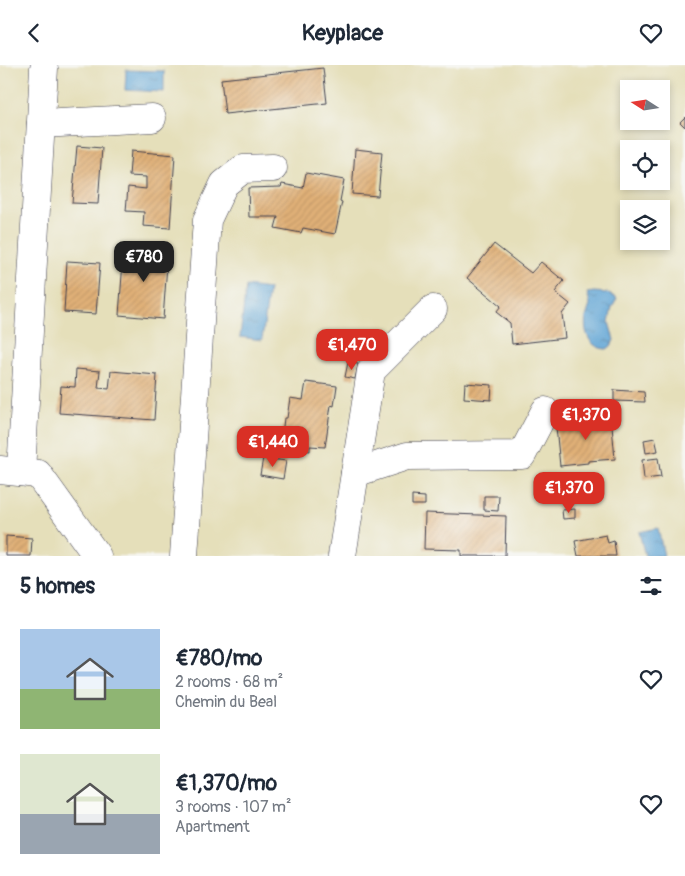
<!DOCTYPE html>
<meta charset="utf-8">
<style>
:root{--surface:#fff;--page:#f6f6f7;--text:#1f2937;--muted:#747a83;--accent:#d93025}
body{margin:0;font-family:Pangolin,sans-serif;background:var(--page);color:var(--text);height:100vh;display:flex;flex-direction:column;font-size:19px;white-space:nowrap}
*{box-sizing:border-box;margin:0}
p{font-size:16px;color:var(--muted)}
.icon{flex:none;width:28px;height:28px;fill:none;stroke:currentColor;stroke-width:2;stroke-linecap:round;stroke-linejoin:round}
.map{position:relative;height:491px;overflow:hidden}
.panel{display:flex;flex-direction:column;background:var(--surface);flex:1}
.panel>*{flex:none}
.needle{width:32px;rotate:282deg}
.buttons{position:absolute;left:620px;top:15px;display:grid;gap:10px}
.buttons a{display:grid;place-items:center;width:50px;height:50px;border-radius:0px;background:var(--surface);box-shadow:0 2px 8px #0003;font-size:25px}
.price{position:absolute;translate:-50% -42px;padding:0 11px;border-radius:10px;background:var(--accent);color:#fff;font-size:16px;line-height:32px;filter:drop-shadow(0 1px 2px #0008)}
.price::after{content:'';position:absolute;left:50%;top:30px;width:15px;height:11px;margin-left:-8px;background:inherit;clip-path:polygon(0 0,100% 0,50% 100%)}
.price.current{background:#222;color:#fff}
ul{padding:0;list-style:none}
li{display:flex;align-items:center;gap:15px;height:125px;padding:0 20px}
li span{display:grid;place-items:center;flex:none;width:140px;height:100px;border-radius:0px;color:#555}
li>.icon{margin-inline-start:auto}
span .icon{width:60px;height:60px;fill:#fffc;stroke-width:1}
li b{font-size:21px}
h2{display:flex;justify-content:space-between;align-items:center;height:60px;padding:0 20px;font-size:21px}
header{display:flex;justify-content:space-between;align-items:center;height:65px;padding:0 20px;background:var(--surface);font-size:22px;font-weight:700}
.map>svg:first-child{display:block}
</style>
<header><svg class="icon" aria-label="back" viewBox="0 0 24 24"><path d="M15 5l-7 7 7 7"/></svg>Keyplace<svg class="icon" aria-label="heart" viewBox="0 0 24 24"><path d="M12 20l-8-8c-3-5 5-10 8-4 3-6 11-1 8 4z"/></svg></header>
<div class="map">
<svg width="685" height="491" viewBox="0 0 685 491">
<defs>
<pattern id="water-ripples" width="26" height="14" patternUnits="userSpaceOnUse" patternTransform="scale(1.25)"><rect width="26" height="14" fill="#60a5d5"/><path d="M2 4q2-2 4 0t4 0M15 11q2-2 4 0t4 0" fill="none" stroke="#4f86ae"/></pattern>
<pattern id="building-hatch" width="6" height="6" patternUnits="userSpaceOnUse" patternTransform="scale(1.25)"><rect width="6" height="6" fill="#e0b077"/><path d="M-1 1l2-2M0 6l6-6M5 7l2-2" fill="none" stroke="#c09768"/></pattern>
</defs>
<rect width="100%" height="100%" fill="#f6f6f2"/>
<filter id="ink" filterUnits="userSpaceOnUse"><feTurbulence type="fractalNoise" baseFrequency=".02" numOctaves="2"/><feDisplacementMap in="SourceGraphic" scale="10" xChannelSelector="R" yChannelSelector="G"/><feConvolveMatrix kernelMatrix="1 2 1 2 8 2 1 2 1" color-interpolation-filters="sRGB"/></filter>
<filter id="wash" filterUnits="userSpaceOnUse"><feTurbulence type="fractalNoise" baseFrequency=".0096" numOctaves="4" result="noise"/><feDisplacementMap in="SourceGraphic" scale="20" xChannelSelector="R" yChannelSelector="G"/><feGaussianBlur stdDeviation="1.12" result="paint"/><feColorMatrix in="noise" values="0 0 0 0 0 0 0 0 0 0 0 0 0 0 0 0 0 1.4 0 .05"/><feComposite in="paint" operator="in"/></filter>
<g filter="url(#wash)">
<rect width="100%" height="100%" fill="#e5dfba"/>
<g fill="url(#water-ripples)" stroke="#416488">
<path d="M 126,5 L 164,6 L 164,27 L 125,25 Z"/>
<path d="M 246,221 L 269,224 L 262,275 L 240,272 Z"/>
<path d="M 594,227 L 607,228 L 617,233 L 612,243 L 609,257 L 614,275 L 611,281 L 607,284 C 590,284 583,267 586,252 C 587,248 589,244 590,240 C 590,236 588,232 587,228 Z"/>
<path d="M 658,463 L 664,491 L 645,491 L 639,467 Z"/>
</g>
<g id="blocks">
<g fill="url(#building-hatch)">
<path d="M 323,3 L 327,38 L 225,49 L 221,14 Z"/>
<path d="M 685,52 L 685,62 L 680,57 Z"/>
<path d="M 77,81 L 102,83 L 98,139 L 72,138 Z"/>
<path d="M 355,84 L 382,87 L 378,131 L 352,129 Z"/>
<path d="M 131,86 L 175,90 L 170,163 L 143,161 L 144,147 L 126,146 L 128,122 L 146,124 L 146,112 L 129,111 Z"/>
<path d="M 306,108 L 344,115 L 340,136 L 342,137 L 335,169 L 303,163 L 301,168 L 275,163 L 278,152 L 249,152 L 248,123 L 281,122 L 282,119 L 303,123 Z"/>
<path d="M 494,179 L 531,208 L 541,197 L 564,216 L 555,227 L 570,239 L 562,249 L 565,273 L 512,279 L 510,258 L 496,247 L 501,241 L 467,213 Z"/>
<path d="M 124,183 L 168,186 L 163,254 L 119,250 Z"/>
<path d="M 67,196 L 100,198 L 96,249 L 64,247 Z"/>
<path d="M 326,272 L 350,276 L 347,290 L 324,286 Z"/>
<path d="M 348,297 L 358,299 L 355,314 L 345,312 Z"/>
<path d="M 76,304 L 100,306 L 98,323 L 109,324 L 111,306 L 157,310 L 154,355 L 59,348 L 61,321 L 75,322 Z"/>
<path d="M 306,317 L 337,321 L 334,341 L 331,340 L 325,382 L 310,381 L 310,386 L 285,383 L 281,379 L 284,353 L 287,353 L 290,333 L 303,335 Z"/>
<path d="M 465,318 L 492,320 L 491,335 L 464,333 Z"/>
<path d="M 614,325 L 644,327 L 645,337 L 614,336 Z"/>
<path d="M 611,350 L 615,394 L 588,396 L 588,398 L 560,401 L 556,362 L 580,360 L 580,353 Z"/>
<path d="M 655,373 L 658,386 L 646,388 L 644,375 Z"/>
<path d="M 263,393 L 286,396 L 283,414 L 260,410 Z"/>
<path d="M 658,393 L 661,412 L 644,414 L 642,395 Z"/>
<path d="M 412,431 L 425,432 L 425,440 L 412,440 Z"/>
<path d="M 484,431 L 499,431 L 498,446 L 484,445 Z"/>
<path d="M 575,444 L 575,453 L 563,454 L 562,445 Z"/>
<path d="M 425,448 L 506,451 L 505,491 L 461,491 L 461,485 L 424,484 Z"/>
<path d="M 606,470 L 608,478 L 614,476 L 616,491 L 578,491 L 575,476 Z"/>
<path d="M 6,471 L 32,473 L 31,491 L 6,491 Z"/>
</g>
</g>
</g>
<g filter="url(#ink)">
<use href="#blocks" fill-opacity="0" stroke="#3f3e4e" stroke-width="1"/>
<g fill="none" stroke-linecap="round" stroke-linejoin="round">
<defs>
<g id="minor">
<path d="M 41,59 L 152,53"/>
<path d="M 0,405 L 38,409 L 97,491"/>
<path d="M 21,407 L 44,3"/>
<path d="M 355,408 L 407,391 L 522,390 L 545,346"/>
<path d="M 184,491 L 207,155 L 224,119 L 243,104 L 273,103"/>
<path d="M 342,491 L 371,306 L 433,244"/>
</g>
</defs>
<use href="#minor" stroke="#3f3e4e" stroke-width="29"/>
<use href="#minor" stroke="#fff" stroke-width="28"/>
</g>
</g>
</svg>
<div class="buttons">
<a><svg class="needle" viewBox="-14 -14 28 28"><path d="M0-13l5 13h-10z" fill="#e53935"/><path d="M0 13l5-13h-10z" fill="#747a83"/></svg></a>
<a><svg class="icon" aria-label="locate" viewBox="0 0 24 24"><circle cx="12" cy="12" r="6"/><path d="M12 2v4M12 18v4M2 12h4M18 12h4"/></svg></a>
<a><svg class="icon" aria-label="layers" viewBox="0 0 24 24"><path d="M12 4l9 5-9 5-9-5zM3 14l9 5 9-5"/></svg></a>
</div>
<b class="price current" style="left:144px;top:218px">€780</b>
<b class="price" style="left:352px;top:306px">€1,470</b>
<b class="price" style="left:586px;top:376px">€1,370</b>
<b class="price" style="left:273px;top:403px">€1,440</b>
<b class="price" style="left:569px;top:449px">€1,370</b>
</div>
<section class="panel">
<h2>5 homes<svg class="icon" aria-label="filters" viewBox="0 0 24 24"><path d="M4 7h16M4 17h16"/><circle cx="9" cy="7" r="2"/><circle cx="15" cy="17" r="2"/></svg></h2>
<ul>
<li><span style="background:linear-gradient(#a9c7e8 60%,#8fb573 0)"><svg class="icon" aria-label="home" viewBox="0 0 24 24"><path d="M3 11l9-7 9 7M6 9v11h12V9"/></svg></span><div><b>€780/mo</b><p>2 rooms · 68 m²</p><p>Chemin du Beal</p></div><svg class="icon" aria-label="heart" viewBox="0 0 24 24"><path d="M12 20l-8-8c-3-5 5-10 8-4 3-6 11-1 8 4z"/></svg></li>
<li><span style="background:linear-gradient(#dfe7d0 60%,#9aa5b1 0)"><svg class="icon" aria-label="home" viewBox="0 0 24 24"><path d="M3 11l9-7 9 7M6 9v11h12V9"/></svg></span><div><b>€1,370/mo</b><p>3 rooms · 107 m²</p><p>Apartment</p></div><svg class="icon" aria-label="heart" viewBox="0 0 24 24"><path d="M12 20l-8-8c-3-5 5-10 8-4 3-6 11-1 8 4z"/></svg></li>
</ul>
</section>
